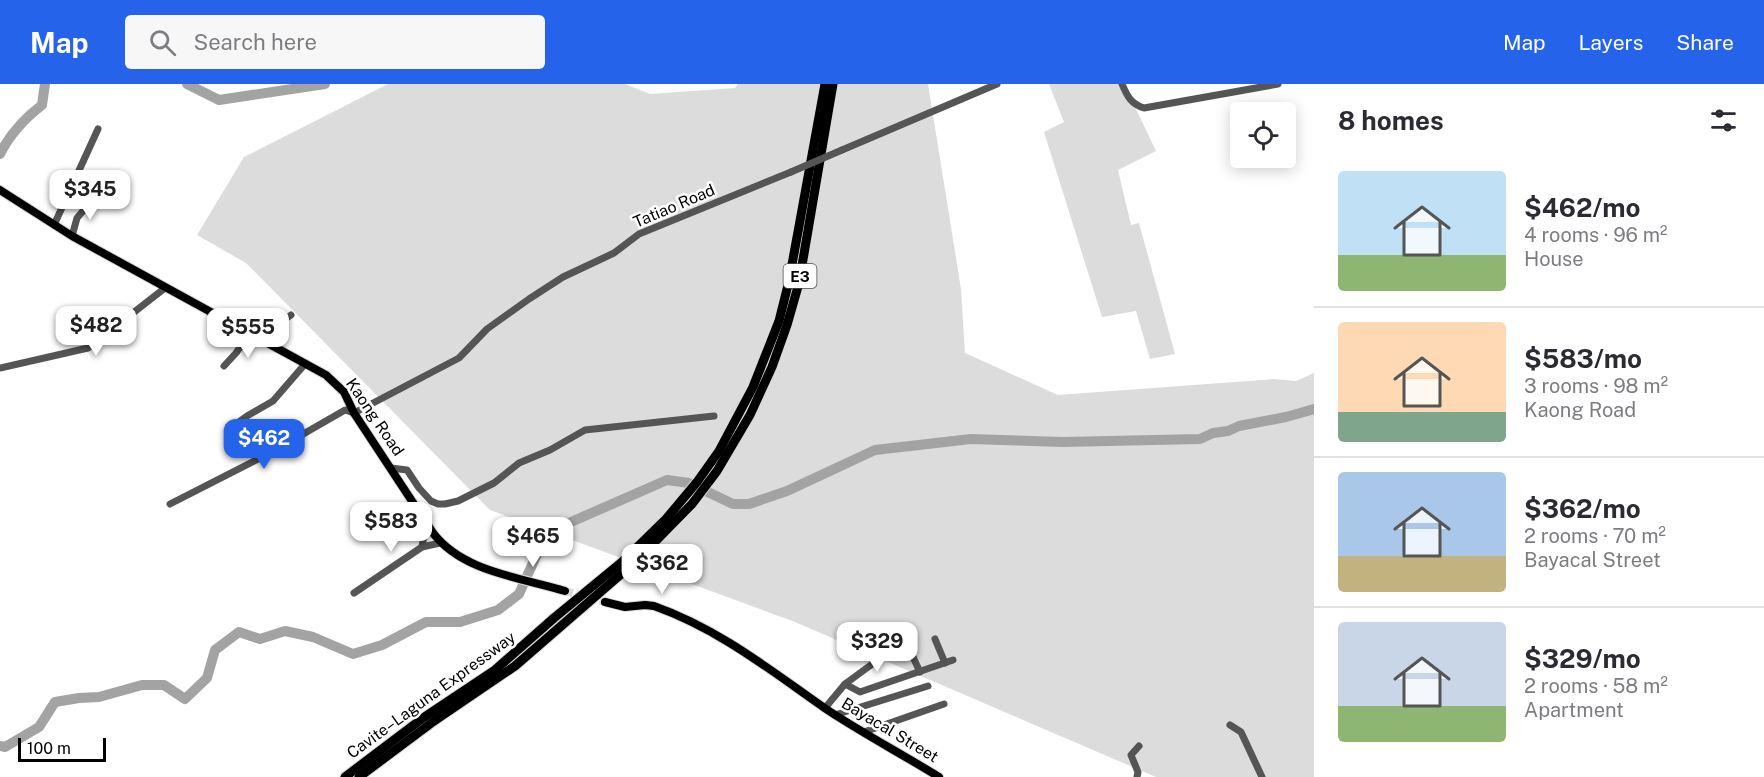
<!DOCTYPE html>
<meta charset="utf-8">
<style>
:root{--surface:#fff;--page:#f7f7f7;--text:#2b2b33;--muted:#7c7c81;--line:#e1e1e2;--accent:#2563eb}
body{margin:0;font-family:"Public Sans",sans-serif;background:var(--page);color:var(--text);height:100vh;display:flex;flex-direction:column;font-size:22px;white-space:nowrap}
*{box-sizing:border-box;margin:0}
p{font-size:20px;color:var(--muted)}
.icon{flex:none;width:33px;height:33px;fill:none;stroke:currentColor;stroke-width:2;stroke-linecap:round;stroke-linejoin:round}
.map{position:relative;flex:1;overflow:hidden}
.details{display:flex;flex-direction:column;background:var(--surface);width:450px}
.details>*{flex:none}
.controls{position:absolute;left:1230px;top:18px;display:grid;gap:12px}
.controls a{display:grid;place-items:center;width:66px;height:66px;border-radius:6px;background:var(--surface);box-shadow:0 3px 15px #0003;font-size:30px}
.scale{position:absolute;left:18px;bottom:15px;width:88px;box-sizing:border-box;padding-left:6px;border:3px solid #000;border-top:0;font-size:16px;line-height:21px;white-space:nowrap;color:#000;-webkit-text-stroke:4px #fff;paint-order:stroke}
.price{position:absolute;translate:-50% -51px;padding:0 14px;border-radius:12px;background:#fff;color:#222;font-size:20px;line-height:39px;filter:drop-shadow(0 2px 3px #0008)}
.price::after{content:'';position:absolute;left:50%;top:36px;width:18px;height:14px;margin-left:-9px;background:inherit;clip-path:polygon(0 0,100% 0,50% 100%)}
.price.active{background:var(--accent);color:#fff}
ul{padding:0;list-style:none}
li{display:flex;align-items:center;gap:18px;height:150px;padding:0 24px}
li+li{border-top:2px solid var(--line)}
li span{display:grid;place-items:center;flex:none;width:168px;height:120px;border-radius:6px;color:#555}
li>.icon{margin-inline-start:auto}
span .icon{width:72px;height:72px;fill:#fffc;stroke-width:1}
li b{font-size:26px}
h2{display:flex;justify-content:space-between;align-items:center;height:72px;padding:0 24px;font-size:26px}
header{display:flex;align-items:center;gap:36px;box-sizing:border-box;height:84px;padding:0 30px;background:var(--accent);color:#fff}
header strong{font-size:28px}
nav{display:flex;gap:33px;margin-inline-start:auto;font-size:21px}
.search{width:420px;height:54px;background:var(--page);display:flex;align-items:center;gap:15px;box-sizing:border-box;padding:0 21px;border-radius:6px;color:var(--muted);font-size:22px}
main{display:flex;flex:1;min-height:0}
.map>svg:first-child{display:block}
</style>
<header>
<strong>Map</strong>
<div class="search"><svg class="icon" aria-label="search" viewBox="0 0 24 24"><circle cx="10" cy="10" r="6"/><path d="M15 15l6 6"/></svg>Search here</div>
<nav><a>Map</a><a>Layers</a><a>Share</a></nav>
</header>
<main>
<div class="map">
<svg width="1314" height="693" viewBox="0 0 1314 693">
<rect width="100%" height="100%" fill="#fff"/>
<g fill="#dcdcdc">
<path d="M 388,0 L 625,0 L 650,10 L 735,4 L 738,0 L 928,0 L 961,205 L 965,269 L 1058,311 L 1274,295 L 1296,297 L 1314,289 L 1314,693 L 1156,693 L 795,538 L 490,426 L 246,179 L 197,151 L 244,73 Z"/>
<path d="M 1049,0 L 1124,0 L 1156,67 L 1118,86 L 1131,141 L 1139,139 L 1175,270 L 1150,275 L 1136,227 L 1102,233 L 1044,48 L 1064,38 Z"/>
</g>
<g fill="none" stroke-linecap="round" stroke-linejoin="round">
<g stroke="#a3a3a3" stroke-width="10">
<path d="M 187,0 L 219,16 L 325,0"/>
<path d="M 0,70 C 10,50 25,34 42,21 L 45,0"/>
<path d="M 0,662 L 5,663 L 39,643 L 55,618 L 79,614 L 99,613 L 142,601 L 164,601 L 185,615 L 207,594 L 215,566 L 239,548 L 260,555 L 285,547 L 313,553 L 353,570 L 382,561 L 426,538 L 460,538 L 498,526 L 519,510 L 537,470 L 551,452 L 571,438 L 667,396 L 689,399 L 733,420 L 749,420 L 787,407 L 875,366 L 971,355 L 1063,358 L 1200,355 L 1213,349 L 1228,347 L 1239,342 L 1286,333 L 1314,325"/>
</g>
<path stroke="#d9d9d9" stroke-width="8" stroke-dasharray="8 4" stroke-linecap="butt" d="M 565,507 L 605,518"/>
<defs>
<g id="major">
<path d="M 0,106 L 72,152 L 326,291 L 344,308 L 354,329 L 433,449 C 463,488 519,493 565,507"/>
<path d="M 605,518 L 625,523 L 645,521 L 654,522 C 719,545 770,586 826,625 C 862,649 902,670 939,693"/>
</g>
<g id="highway">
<path d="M 345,693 L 423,634 L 495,586 L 554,534 L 622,478 L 666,435 L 697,398 L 719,367 L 753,303 L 779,237 L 789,197 L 825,0"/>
<path d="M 359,693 L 434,637 L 515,582 L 636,477 L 692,420 L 717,387 L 750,331 L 772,283 L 787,241 L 799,199 L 833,0"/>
</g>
</defs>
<use href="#major" stroke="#dbdbdb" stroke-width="10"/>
<use href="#highway" stroke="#dbdbdb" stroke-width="11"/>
<g stroke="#555" stroke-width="7">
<path d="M 1122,0 C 1127,12 1131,20 1144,24 L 1278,0"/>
<path d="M 842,66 L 997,0"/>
<path d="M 54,141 L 98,45"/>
<path d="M 72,152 L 77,134 L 94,114"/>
<path d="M 259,254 L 291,231"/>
<path d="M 224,282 L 236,269 L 250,249"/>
<path d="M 0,284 L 88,264 L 165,204"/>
<path d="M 236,340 L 247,332 L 273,317 L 305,280"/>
<path d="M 391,384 L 407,386 L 419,404 L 431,417 L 438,420 L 445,420 L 458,417 L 494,399 L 519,379 L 550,366 L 585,346 L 714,332"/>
<path d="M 170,420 L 272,368 L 345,326 L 354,329 L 459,274 L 487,245 L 529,215 L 563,193 L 614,169 L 639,150 L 791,88"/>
<path d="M 422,463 L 426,439"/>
<path d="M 354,509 L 422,463 L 440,459"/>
<path d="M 935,555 L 945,579"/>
<path d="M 845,600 L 905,556 L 920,588"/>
<path d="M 825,624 L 845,600 L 860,608 L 953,576"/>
<path d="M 835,631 L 928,602"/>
<path d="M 1230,641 L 1241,648 L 1262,693"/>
<path d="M 864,648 L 944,620"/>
<path d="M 1137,693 L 1138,688 L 1131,671 L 1139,662"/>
</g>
<use href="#major" stroke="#000" stroke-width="8"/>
<use href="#highway" stroke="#000" stroke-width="9"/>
<path stroke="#555" stroke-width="7" d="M 791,88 L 842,66"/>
</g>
<g text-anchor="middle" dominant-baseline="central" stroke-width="5" stroke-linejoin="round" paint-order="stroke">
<rect fill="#fff" stroke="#4c4c4c" stroke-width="1.5" x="783.5" y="180" width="33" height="24" rx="4.5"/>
<g font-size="15" font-weight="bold" fill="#000">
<text x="800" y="192">E3</text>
</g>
<g font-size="16" fill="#000" stroke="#fff">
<text transform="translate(674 122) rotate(-23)">Tatiao Road</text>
<text transform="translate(375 333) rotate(56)">Kaong Road</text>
<text transform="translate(431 611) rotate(-36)">Cavite–Laguna Expressway</text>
<text transform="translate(890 646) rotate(31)">Bayacal Street</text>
</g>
</g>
</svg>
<div class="controls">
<a><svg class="icon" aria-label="locate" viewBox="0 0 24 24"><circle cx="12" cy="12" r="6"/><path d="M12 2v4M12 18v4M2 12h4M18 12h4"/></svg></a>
</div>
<div class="scale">100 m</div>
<b class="price" style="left:90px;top:137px">$345</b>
<b class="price" style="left:96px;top:273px">$482</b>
<b class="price" style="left:248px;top:275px">$555</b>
<b class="price active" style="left:264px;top:386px">$462</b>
<b class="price" style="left:391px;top:469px">$583</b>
<b class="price" style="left:533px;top:484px">$465</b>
<b class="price" style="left:662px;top:511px">$362</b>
<b class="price" style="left:877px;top:589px">$329</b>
</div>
<section class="details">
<h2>8 homes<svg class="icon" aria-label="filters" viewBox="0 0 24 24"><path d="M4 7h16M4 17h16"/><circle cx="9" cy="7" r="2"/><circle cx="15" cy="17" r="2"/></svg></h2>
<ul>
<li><span style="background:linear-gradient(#bfe0f5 70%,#8fb573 0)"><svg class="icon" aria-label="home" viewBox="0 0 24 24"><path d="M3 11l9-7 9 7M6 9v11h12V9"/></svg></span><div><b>$462/mo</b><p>4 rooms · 96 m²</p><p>House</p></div></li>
<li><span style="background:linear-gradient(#ffd9b3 75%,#7fa58c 0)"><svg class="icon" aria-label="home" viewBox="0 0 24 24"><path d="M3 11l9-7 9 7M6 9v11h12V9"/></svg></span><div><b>$583/mo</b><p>3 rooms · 98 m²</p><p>Kaong Road</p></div></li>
<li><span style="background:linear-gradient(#a9c7e8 70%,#c2b280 0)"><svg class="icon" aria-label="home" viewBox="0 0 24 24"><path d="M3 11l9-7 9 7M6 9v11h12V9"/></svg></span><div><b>$362/mo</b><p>2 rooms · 70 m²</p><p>Bayacal Street</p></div></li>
<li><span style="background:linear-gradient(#c9d6e8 70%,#8fb573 0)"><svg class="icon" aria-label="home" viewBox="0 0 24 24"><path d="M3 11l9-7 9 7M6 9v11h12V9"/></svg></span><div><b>$329/mo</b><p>2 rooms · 58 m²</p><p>Apartment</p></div></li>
</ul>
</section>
</main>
